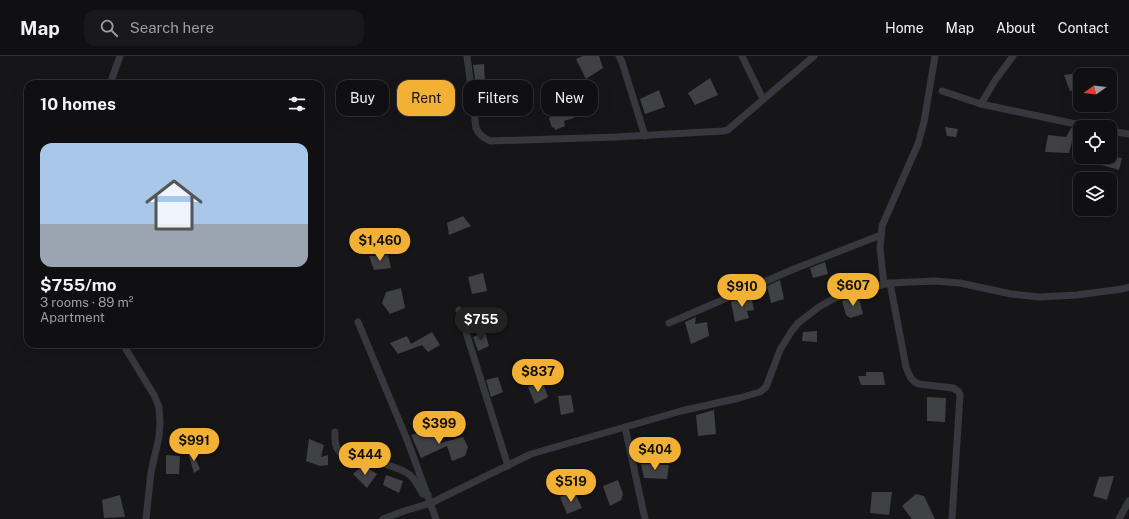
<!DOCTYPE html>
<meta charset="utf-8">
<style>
:root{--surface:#101012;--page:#19191b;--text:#f1f3f6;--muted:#9c9d9f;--line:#303032;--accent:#f2b134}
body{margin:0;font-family:"Public Sans",sans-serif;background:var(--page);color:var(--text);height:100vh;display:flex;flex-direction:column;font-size:15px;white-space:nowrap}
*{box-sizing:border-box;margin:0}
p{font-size:13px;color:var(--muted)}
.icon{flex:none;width:22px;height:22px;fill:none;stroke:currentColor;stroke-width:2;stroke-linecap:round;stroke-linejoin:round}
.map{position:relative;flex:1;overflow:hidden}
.panel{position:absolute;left:24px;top:24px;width:300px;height:268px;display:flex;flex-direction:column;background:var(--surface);border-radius:12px;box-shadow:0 4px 16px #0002,0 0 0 1px var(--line)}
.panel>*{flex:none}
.banner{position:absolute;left:336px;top:24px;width:380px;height:36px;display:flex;gap:8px}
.needle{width:26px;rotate:255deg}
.controls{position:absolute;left:1073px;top:12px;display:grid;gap:8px}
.controls a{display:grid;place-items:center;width:44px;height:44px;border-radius:8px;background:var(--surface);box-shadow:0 4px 16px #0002,0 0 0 1px var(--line);font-size:20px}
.price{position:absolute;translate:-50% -34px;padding:0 9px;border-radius:14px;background:var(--accent);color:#111;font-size:13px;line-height:26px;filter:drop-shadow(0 1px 2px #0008)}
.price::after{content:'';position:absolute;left:50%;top:24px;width:12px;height:9px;margin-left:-6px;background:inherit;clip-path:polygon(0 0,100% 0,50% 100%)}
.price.active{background:#222;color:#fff}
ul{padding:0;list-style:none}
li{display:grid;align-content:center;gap:8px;height:212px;padding:0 16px}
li+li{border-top:1px solid var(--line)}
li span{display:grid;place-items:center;height:124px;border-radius:12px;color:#555}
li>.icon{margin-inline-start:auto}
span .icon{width:72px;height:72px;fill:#fffc;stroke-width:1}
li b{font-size:17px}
h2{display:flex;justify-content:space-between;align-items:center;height:48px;padding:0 16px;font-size:17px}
.tag{padding:0 14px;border-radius:12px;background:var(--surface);box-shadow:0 4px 16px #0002,0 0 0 1px var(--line);font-size:14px;line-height:36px}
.tag.active{background:var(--accent);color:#111}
header{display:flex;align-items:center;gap:24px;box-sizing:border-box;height:56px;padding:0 20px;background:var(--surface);border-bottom:1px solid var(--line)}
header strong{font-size:19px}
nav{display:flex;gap:22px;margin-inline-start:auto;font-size:14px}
.search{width:280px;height:36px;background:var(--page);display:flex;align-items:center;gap:10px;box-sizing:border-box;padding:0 14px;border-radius:12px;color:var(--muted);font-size:15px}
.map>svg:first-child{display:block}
</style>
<header>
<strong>Map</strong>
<div class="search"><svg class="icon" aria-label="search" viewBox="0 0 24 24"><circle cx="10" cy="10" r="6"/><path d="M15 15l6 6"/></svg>Search here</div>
<nav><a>Home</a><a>Map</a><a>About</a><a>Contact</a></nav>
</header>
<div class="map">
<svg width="1129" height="463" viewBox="0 0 1129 463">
<rect width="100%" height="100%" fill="#161618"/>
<g fill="#404145">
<path d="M 583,0 L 599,0 L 603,12 L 586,23 L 576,3 Z"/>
<path d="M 484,8 L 485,27 L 476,29 L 473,9 Z"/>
<path d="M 1079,17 L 1080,33 L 1070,35 L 1064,19 Z"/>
<path d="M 710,22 L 718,39 L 695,49 L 688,37 Z"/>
<path d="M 562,26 L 566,39 L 552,42 L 549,31 Z"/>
<path d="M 659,34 L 665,51 L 645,58 L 640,43 Z"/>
<path d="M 570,52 L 574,62 L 564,65 L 565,70 L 555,74 L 554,71 L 552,72 L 549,62 Z"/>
<path d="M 945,71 L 958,73 L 956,81 L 947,80 Z"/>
<path d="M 1071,72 L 1075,73 L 1069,97 L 1045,96 L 1048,79 L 1066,81 Z"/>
<path d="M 1110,100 L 1122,102 L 1119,114 L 1095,107 L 1095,101 L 1110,101 Z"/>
<path d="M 463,160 L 471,170 L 449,179 L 447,167 Z"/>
<path d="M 388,199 L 391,212 L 374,214 L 369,200 Z"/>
<path d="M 825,206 L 828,218 L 813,222 L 810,212 Z"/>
<path d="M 483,217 L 487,235 L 472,238 L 468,221 Z"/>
<path d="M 780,224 L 784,243 L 771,247 L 767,230 Z"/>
<path d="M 401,232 L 405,252 L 390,258 L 382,247 L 386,236 Z"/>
<path d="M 751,239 L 754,254 L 747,255 L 749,262 L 735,266 L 731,246 L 744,240 Z"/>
<path d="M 858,240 L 863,258 L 850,262 L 846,259 L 842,245 Z"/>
<path d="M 696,261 L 695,268 L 707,266 L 709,280 L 691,288 L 685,266 Z"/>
<path d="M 817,275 L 817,286 L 802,285 L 803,276 Z"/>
<path d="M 432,276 L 440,289 L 428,296 L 422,289 L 398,298 L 390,287 L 407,280 L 411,288 Z"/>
<path d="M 485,276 L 489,290 L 478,295 L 473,281 Z"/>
<path d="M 866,316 L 883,316 L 885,329 L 861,329 L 858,320 L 866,320 Z"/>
<path d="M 498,321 L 503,336 L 491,341 L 486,324 Z"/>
<path d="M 543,327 L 548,341 L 535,348 L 528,331 Z"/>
<path d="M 571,339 L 574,356 L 561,359 L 558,340 Z"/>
<path d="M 927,341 L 946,342 L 945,366 L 927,365 Z"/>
<path d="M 714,354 L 716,378 L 698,380 L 696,359 Z"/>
<path d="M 435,372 L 441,387 L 463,381 L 468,391 L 465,400 L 452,405 L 447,390 L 421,402 L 411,379 Z"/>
<path d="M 309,383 L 324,389 L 321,401 L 328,399 L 328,409 L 320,410 L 306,405 Z"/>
<path d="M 192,395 L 200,413 L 194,417 L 188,396 Z"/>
<path d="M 166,399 L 180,400 L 179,418 L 166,418 Z"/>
<path d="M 641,408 L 669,409 L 667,423 L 644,422 Z"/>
<path d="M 363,409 L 377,418 L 367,432 L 353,418 Z"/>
<path d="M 386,419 L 403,425 L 399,437 L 383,429 Z"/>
<path d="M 1114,420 L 1107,444 L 1093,440 L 1099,421 Z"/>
<path d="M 618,424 L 623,438 L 621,444 L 610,450 L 603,430 Z"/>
<path d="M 574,435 L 582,452 L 567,458 L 560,441 Z"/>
<path d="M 872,436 L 892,436 L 889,459 L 870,457 Z"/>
<path d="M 916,438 L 924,440 L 935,463 L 912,463 L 902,450 Z"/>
<path d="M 120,439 L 125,461 L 104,462 L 102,444 Z"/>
</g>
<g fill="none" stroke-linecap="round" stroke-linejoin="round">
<g stroke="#37383d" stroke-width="7">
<path d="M 467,0 L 476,72 C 479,79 483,81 490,85 L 616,81 L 723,75 L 728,74 L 731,71 L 814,0"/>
<path d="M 619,0 L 622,6 L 645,80"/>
<path d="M 742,0 L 763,43"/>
<path d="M 110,28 L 120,0"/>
<path d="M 942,35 L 981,48 L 996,23 L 1013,0"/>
<path d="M 981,48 L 1090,71"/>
<path d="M 1110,75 L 1129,78"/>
<path d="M 890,227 L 906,311 C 909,319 911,325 919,328 L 953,332 L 959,336 L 960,339 L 952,463"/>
<path d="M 884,228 L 880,192 L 882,170 L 918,88 L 924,66 L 935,0"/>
<path d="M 459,254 L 508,410"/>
<path d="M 358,266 L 408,386 L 436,463"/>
<path d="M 669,267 L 794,213 L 881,179"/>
<path d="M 123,288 L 127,295 L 154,339 L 159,351 L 160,367 L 159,381 L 151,416 L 146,463"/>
<path d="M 625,371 L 645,463"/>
<path d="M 335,376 C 335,384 334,392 342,398 C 360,402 398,409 411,420 C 416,425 419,432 423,438 L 428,439"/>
<path d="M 383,463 L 404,455 L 431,447 L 531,398 L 681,355 L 739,342 L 760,336 L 766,331 L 780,294 L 791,276 L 798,267 L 819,251 L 833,243 L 852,236 L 890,227 L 935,225 L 960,227 L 1011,238 L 1040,241 L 1077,239 L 1122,233 L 1129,231"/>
<path d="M 1119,463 L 1129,445"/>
</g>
</g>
</svg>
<div class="controls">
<a><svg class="needle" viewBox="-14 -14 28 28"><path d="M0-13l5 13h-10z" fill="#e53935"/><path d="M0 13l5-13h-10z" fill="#9c9d9f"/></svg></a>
<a><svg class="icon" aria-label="locate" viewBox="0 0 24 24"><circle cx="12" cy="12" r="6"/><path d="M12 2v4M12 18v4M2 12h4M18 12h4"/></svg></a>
<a><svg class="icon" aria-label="layers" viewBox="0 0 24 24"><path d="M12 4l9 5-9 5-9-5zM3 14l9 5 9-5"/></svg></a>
</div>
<b class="price" style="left:380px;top:206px">$1,460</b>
<b class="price" style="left:853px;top:251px">$607</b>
<b class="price" style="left:742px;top:252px">$910</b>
<b class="price active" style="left:481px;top:285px">$755</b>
<b class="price" style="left:538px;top:337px">$837</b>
<b class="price" style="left:439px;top:389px">$399</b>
<b class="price" style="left:194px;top:406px">$991</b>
<b class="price" style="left:655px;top:415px">$404</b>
<b class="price" style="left:365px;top:420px">$444</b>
<b class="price" style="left:571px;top:447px">$519</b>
<div class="banner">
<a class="tag">Buy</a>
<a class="tag active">Rent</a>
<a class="tag">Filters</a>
<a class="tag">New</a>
</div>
<section class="panel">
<h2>10 homes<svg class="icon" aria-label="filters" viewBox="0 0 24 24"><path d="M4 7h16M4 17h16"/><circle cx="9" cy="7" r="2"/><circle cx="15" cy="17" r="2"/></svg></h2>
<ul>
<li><span style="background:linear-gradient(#a9c7e8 65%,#9aa5b1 0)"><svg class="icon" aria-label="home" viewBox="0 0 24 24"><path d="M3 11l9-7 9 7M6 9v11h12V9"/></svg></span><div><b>$755/mo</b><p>3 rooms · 89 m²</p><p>Apartment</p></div></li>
</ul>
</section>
</div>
